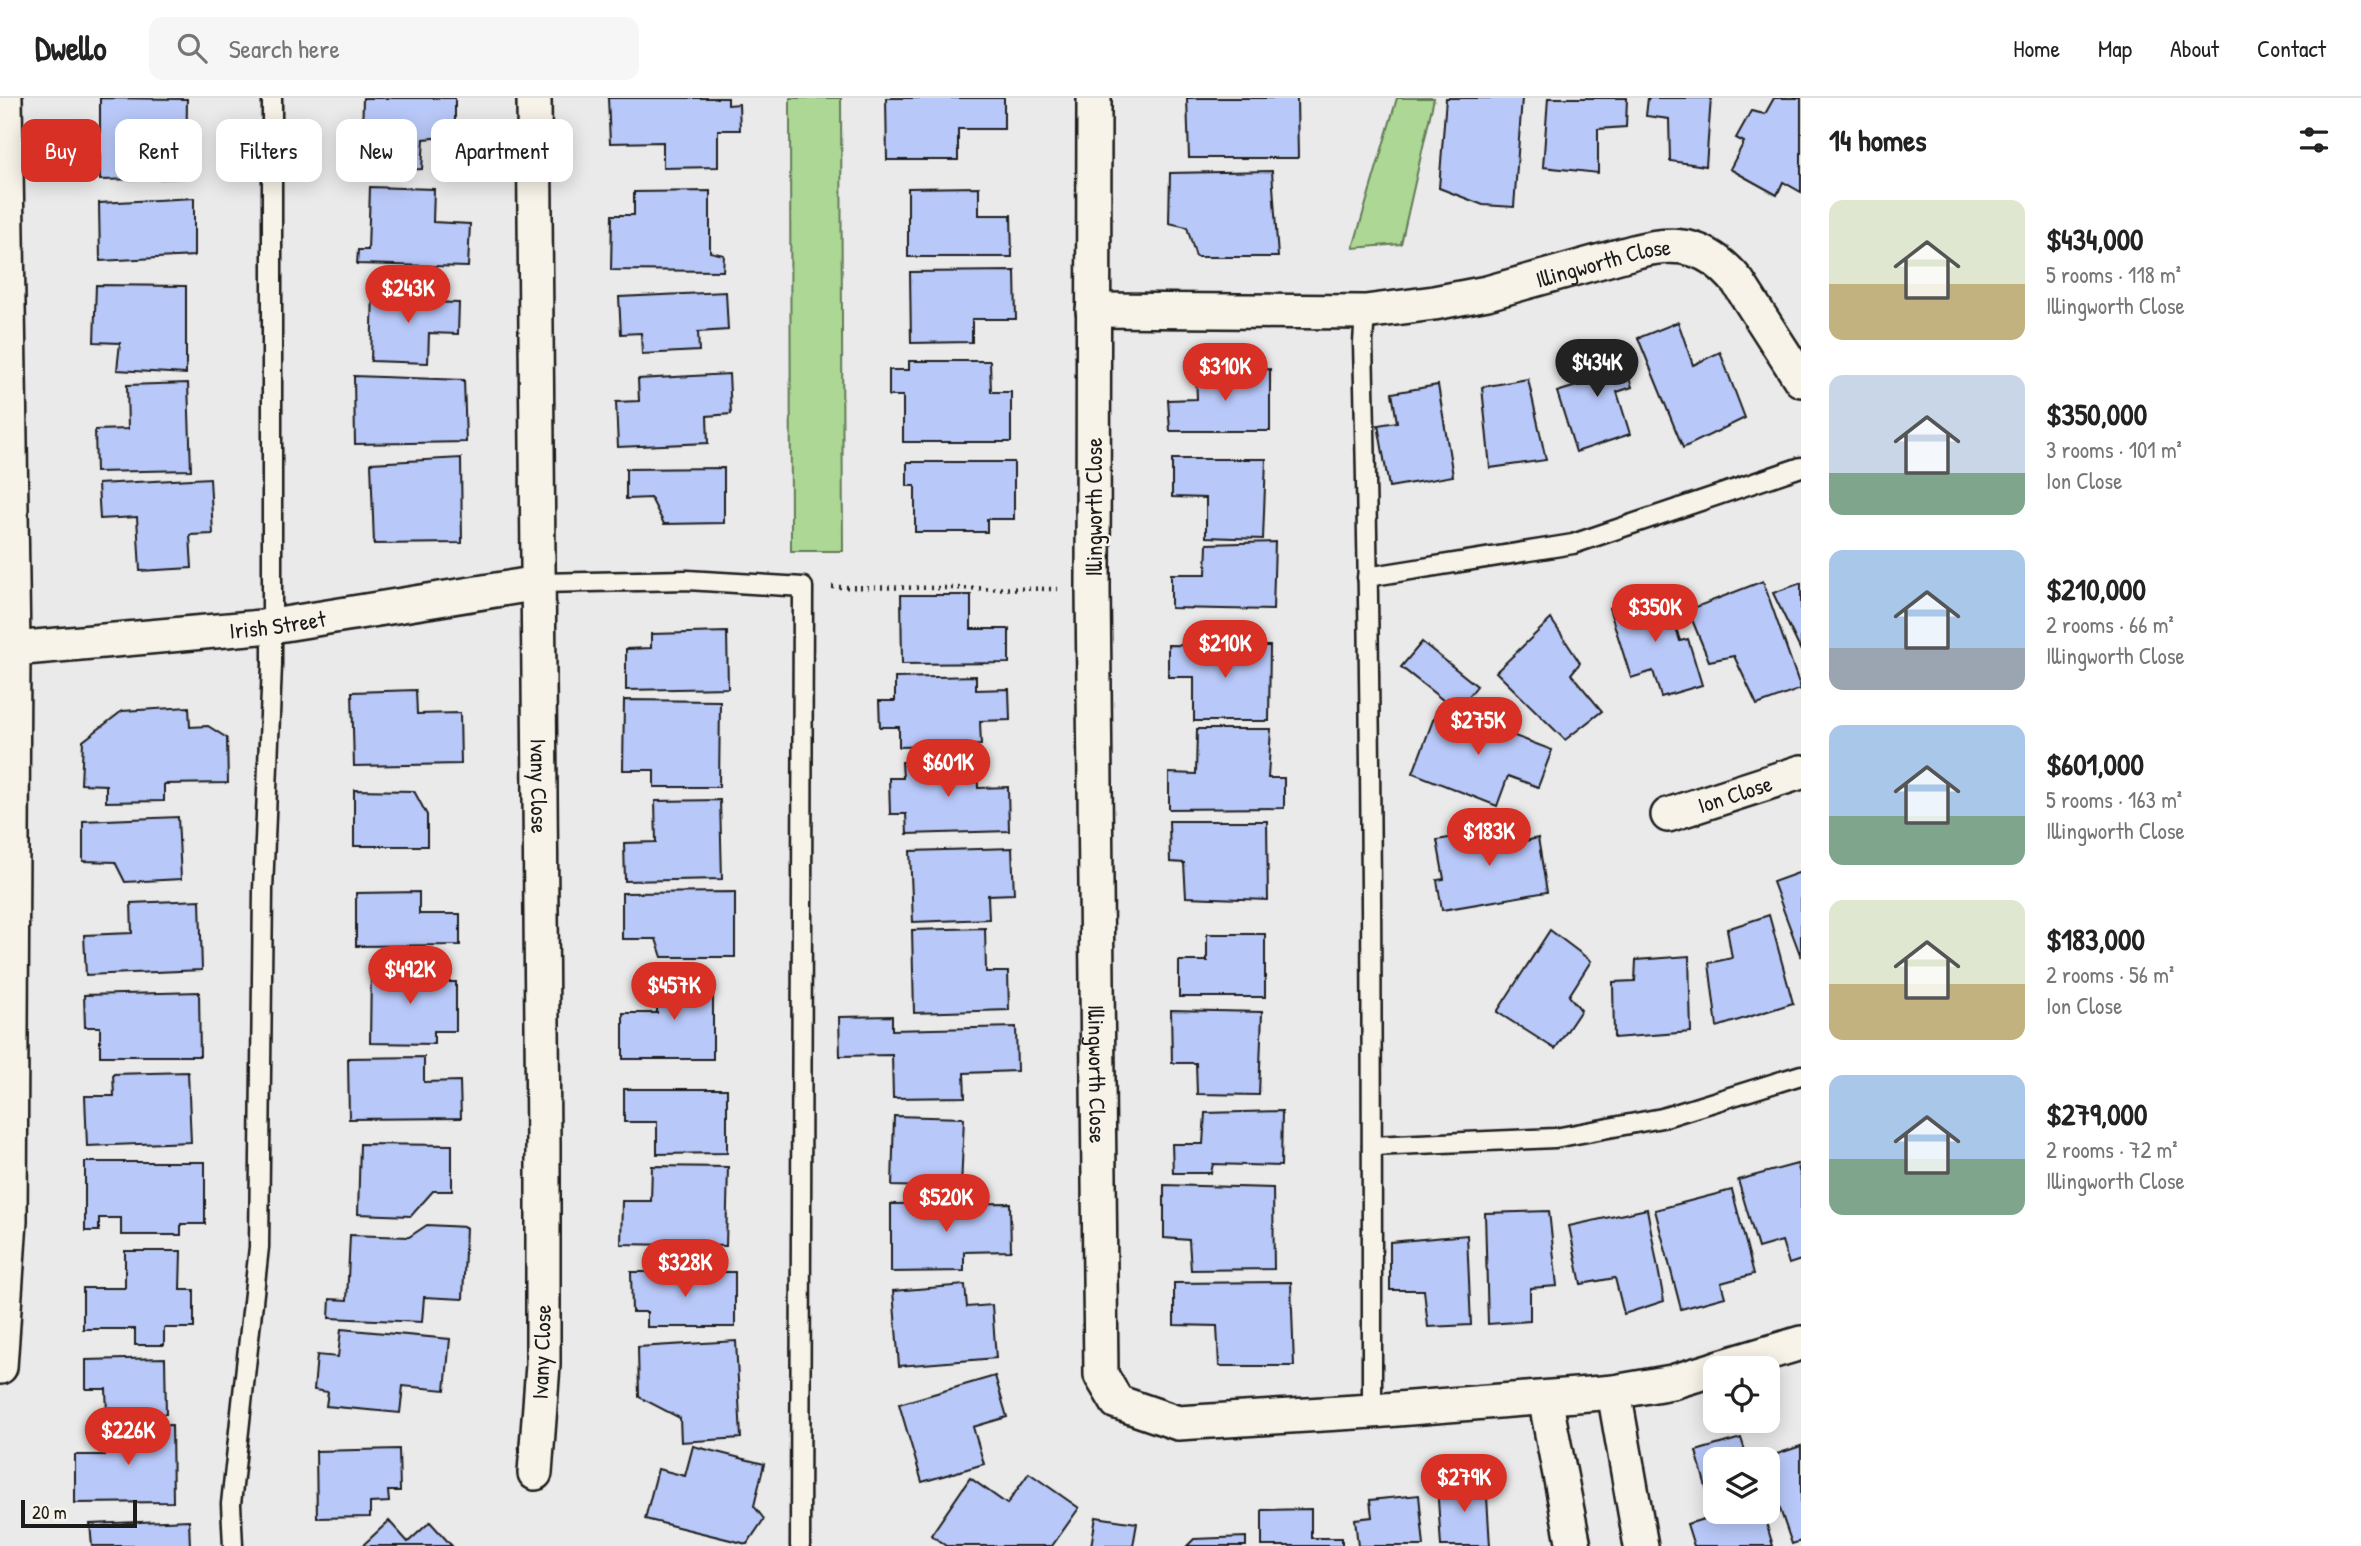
<!DOCTYPE html>
<meta charset="utf-8">
<style>
:root{--surface:#fff;--page:#f6f6f6;--text:#222;--muted:#767676;--line:#e0e0e0;--accent:#d93025}
body{margin:0;font-family:"Patrick Hand",sans-serif;background:var(--page);color:var(--text);height:100vh;display:flex;flex-direction:column;font-size:26px;white-space:nowrap}
*{box-sizing:border-box;margin:0}
p{font-size:23px;color:var(--muted)}
.icon{flex:none;width:38px;height:38px;fill:none;stroke:currentColor;stroke-width:2;stroke-linecap:round;stroke-linejoin:round}
.map{position:relative;flex:1;overflow:hidden}
.details{display:flex;flex-direction:column;background:var(--surface);width:560px}
.details>*{flex:none}
.top-card{position:absolute;left:21px;top:21px;width:665px;height:63px;display:flex;gap:14px}
.tools{position:absolute;left:1703px;top:1258px;display:grid;gap:14px}
.tools a{display:grid;place-items:center;width:77px;height:77px;border-radius:14px;background:var(--surface);box-shadow:0 4px 18px #0003;font-size:35px}
.scale{position:absolute;left:21px;bottom:18px;width:116px;box-sizing:border-box;padding-left:7px;border:4px solid #1c1c1c;border-top:0;font-size:19px;line-height:24px;white-space:nowrap;color:#1c1c1c;-webkit-text-stroke:5px #f7f3e8;paint-order:stroke}
.price{position:absolute;translate:-50% -60px;padding:0 16px;border-radius:24px;background:var(--accent);color:#fff;font-size:23px;line-height:46px;filter:drop-shadow(0 2px 4px #0008)}
.price::after{content:'';position:absolute;left:50%;top:42px;width:21px;height:16px;margin-left:-10px;background:inherit;clip-path:polygon(0 0,100% 0,50% 100%)}
.price.selected{background:#222;color:#fff}
ul{padding:0;list-style:none}
li{display:flex;align-items:center;gap:21px;height:175px;padding:0 28px}
li span{display:grid;place-items:center;flex:none;width:196px;height:140px;border-radius:14px;color:#555}
li>.icon{margin-inline-start:auto}
span .icon{width:84px;height:84px;fill:#fffc;stroke-width:1}
li b{font-size:30px}
h2{display:flex;justify-content:space-between;align-items:center;height:84px;padding:0 28px;font-size:30px}
.tag{padding:0 24px;border-radius:14px;background:var(--surface);box-shadow:0 4px 18px #0003;font-size:24px;line-height:63px}
.tag.selected{background:var(--accent);color:#fff}
header{display:flex;align-items:center;gap:42px;box-sizing:border-box;height:98px;padding:0 35px;background:var(--surface);border-bottom:2px solid var(--line)}
header strong{font-size:33px}
nav{display:flex;gap:38px;margin-inline-start:auto;font-size:24px}
.search{width:490px;height:63px;background:var(--page);display:flex;align-items:center;gap:18px;box-sizing:border-box;padding:0 24px;border-radius:14px;color:var(--muted);font-size:26px}
main{display:flex;flex:1;min-height:0}
.map>svg:first-child{display:block}
</style>
<header>
<strong>Dwello</strong>
<div class="search"><svg class="icon" aria-label="search" viewBox="0 0 24 24"><circle cx="10" cy="10" r="6"/><path d="M15 15l6 6"/></svg>Search here</div>
<nav><a>Home</a><a>Map</a><a>About</a><a>Contact</a></nav>
</header>
<main>
<div class="map">
<svg width="1801" height="1448" viewBox="0 0 1801 1448">
<rect width="100%" height="100%" fill="#eaeaeb"/>
<filter id="ink" filterUnits="userSpaceOnUse"><feTurbulence type="fractalNoise" baseFrequency=".0143" numOctaves="2"/><feDisplacementMap in="SourceGraphic" scale="14" xChannelSelector="R" yChannelSelector="G"/><feConvolveMatrix kernelMatrix="1 2 1 2 8 2 1 2 1" color-interpolation-filters="sRGB"/></filter>
<g filter="url(#ink)">
<g fill="#add794" stroke="#647a58" stroke-width="2">
<path d="M 790,0 L 841,0 L 843,453 L 791,453 Z"/>
<path d="M 1397,0 L 1434,0 L 1401,146 L 1353,150 Z"/>
</g>
<g fill="#b8c8f8" stroke="#1c1c1c" stroke-width="2">
<path d="M 100,0 L 187,1 L 186,80 L 100,82 Z"/>
<path d="M 363,0 L 455,0 L 455,38 L 424,41 L 422,71 L 361,74 Z"/>
<path d="M 608,0 L 728,0 L 728,7 L 739,6 L 740,32 L 718,32 L 718,69 L 663,70 L 663,44 L 610,45 Z"/>
<path d="M 886,0 L 1004,0 L 1004,31 L 958,31 L 958,62 L 887,62 Z"/>
<path d="M 1187,0 L 1297,0 L 1298,60 L 1189,60 Z"/>
<path d="M 1446,0 L 1522,0 L 1514,109 L 1483,107 L 1439,90 Z"/>
<path d="M 1548,0 L 1627,0 L 1626,29 L 1598,31 L 1598,75 L 1543,69 Z"/>
<path d="M 1648,0 L 1711,0 L 1706,68 L 1670,63 L 1669,21 L 1646,18 Z"/>
<path d="M 1774,0 L 1801,0 L 1801,94 L 1783,84 L 1777,97 L 1730,71 L 1744,44 L 1736,40 L 1751,13 L 1765,16 Z"/>
<path d="M 1272,73 L 1278,159 L 1196,159 L 1187,129 L 1169,125 L 1170,75 Z"/>
<path d="M 370,89 L 434,91 L 433,124 L 470,126 L 468,169 L 357,166 L 358,152 L 368,152 Z"/>
<path d="M 979,89 L 979,117 L 1011,117 L 1012,159 L 908,159 L 908,90 Z"/>
<path d="M 710,93 L 710,154 L 724,157 L 723,173 L 611,172 L 612,117 L 634,117 L 634,94 Z"/>
<path d="M 194,100 L 194,158 L 100,163 L 99,105 Z"/>
<path d="M 1015,173 L 1016,221 L 972,221 L 972,244 L 911,245 L 910,174 Z"/>
<path d="M 96,187 L 186,188 L 186,276 L 117,272 L 120,245 L 94,244 Z"/>
<path d="M 373,192 L 427,194 L 427,204 L 459,205 L 458,236 L 429,235 L 428,265 L 371,263 Z"/>
<path d="M 726,194 L 728,232 L 698,234 L 699,253 L 642,256 L 641,235 L 621,236 L 619,199 Z"/>
<path d="M 1678,224 L 1693,267 L 1720,254 L 1745,320 L 1683,350 L 1638,240 Z"/>
<path d="M 1617,243 L 1632,289 L 1617,294 L 1630,336 L 1576,354 L 1557,294 L 1586,285 L 1577,256 Z"/>
<path d="M 909,263 L 990,263 L 991,294 L 1011,294 L 1011,344 L 903,344 L 903,298 L 889,298 L 889,272 L 909,272 Z"/>
<path d="M 1270,271 L 1270,333 L 1170,333 L 1168,302 L 1197,301 L 1196,275 Z"/>
<path d="M 729,276 L 731,316 L 707,318 L 708,345 L 618,349 L 616,304 L 639,303 L 638,281 Z"/>
<path d="M 354,278 L 464,282 L 466,344 L 355,346 Z"/>
<path d="M 1528,281 L 1546,362 L 1490,370 L 1482,289 Z"/>
<path d="M 188,285 L 191,372 L 96,374 L 95,332 L 128,331 L 127,287 Z"/>
<path d="M 1438,287 L 1453,378 L 1389,389 L 1378,327 L 1397,324 L 1392,295 Z"/>
<path d="M 461,360 L 462,445 L 374,446 L 371,365 Z"/>
<path d="M 1172,361 L 1266,361 L 1263,441 L 1206,439 L 1206,400 L 1172,399 Z"/>
<path d="M 907,364 L 1014,364 L 1014,421 L 987,421 L 987,434 L 915,434 L 915,388 L 907,388 Z"/>
<path d="M 724,370 L 724,425 L 664,426 L 651,400 L 626,401 L 626,371 Z"/>
<path d="M 210,380 L 213,436 L 190,437 L 192,470 L 140,473 L 137,419 L 100,421 L 98,386 Z"/>
<path d="M 1275,444 L 1273,512 L 1171,510 L 1171,476 L 1206,476 L 1207,446 Z"/>
<path d="M 1763,483 L 1801,591 L 1757,607 L 1734,558 L 1709,563 L 1688,512 Z"/>
<path d="M 1801,485 L 1801,553 L 1773,495 Z"/>
<path d="M 1665,493 L 1680,543 L 1688,541 L 1702,587 L 1661,599 L 1653,573 L 1631,580 L 1609,510 Z"/>
<path d="M 901,497 L 971,497 L 971,531 L 1009,531 L 1009,565 L 902,566 Z"/>
<path d="M 1551,521 L 1580,565 L 1571,576 L 1602,613 L 1565,642 L 1496,574 Z"/>
<path d="M 727,534 L 728,590 L 626,592 L 626,551 L 651,550 L 651,536 Z"/>
<path d="M 1422,544 L 1477,588 L 1457,613 L 1401,569 Z"/>
<path d="M 1168,547 L 1270,548 L 1269,623 L 1194,623 L 1194,579 L 1168,579 Z"/>
<path d="M 976,578 L 976,592 L 1009,591 L 1010,622 L 980,623 L 981,647 L 899,649 L 899,629 L 880,629 L 879,603 L 895,603 L 895,580 Z"/>
<path d="M 416,592 L 417,616 L 460,615 L 461,666 L 354,668 L 352,594 Z"/>
<path d="M 624,602 L 720,603 L 719,689 L 654,689 L 654,672 L 623,672 Z"/>
<path d="M 189,609 L 190,629 L 208,628 L 227,640 L 228,685 L 164,686 L 164,703 L 106,704 L 106,687 L 81,686 L 83,643 L 122,613 Z"/>
<path d="M 1438,609 L 1552,652 L 1538,689 L 1508,678 L 1497,708 L 1413,675 Z"/>
<path d="M 1197,631 L 1271,631 L 1268,680 L 1284,680 L 1284,710 L 1169,711 L 1169,675 L 1196,676 Z"/>
<path d="M 977,662 L 978,690 L 1008,689 L 1009,733 L 907,736 L 906,716 L 890,716 L 889,680 L 903,680 L 902,664 Z"/>
<path d="M 354,692 L 414,693 L 427,717 L 427,748 L 354,748 Z"/>
<path d="M 720,702 L 722,781 L 625,783 L 624,745 L 656,744 L 655,703 Z"/>
<path d="M 178,719 L 181,781 L 125,784 L 115,764 L 83,763 L 83,723 Z"/>
<path d="M 1169,723 L 1267,723 L 1268,802 L 1186,799 L 1184,765 L 1170,764 Z"/>
<path d="M 1518,728 L 1521,744 L 1538,740 L 1547,794 L 1442,812 L 1437,782 L 1444,781 L 1437,742 Z"/>
<path d="M 1012,750 L 1014,796 L 988,797 L 989,821 L 913,824 L 910,753 Z"/>
<path d="M 1801,774 L 1801,859 L 1773,784 Z"/>
<path d="M 419,794 L 419,816 L 460,816 L 460,847 L 356,848 L 356,795 Z"/>
<path d="M 735,794 L 735,859 L 662,859 L 656,841 L 622,841 L 622,795 Z"/>
<path d="M 200,802 L 202,872 L 86,877 L 84,837 L 132,835 L 131,805 Z"/>
<path d="M 1769,817 L 1793,905 L 1717,929 L 1709,865 L 1732,860 L 1727,831 Z"/>
<path d="M 985,830 L 986,874 L 1008,874 L 1009,912 L 914,915 L 912,832 Z"/>
<path d="M 1550,832 L 1591,863 L 1569,898 L 1581,912 L 1555,951 L 1497,914 Z"/>
<path d="M 1207,836 L 1265,836 L 1265,899 L 1179,899 L 1179,863 L 1207,863 Z"/>
<path d="M 1689,858 L 1691,934 L 1614,940 L 1613,884 L 1635,883 L 1636,862 Z"/>
<path d="M 371,870 L 428,870 L 428,884 L 456,884 L 456,933 L 434,933 L 434,946 L 370,945 Z"/>
<path d="M 657,878 L 713,878 L 713,961 L 623,961 L 623,915 L 657,915 Z"/>
<path d="M 199,894 L 200,958 L 100,958 L 100,929 L 85,929 L 84,897 Z"/>
<path d="M 1171,912 L 1262,914 L 1259,997 L 1197,996 L 1196,965 L 1172,965 Z"/>
<path d="M 892,918 L 892,932 L 1016,929 L 1017,973 L 964,975 L 965,999 L 893,1000 L 892,957 L 840,958 L 839,919 Z"/>
<path d="M 424,959 L 424,984 L 460,983 L 461,1020 L 349,1021 L 348,960 Z"/>
<path d="M 188,974 L 191,1044 L 87,1048 L 85,998 L 114,998 L 113,976 Z"/>
<path d="M 624,991 L 727,991 L 727,1055 L 657,1056 L 657,1024 L 624,1024 Z"/>
<path d="M 1282,1013 L 1281,1068 L 1213,1066 L 1211,1075 L 1173,1075 L 1172,1046 L 1203,1046 L 1205,1015 Z"/>
<path d="M 894,1018 L 964,1020 L 961,1090 L 892,1088 Z"/>
<path d="M 360,1046 L 452,1047 L 452,1093 L 433,1093 L 411,1118 L 358,1116 Z"/>
<path d="M 85,1064 L 205,1064 L 205,1126 L 181,1126 L 181,1137 L 121,1137 L 121,1120 L 99,1120 L 99,1133 L 85,1133 Z"/>
<path d="M 1797,1066 L 1801,1079 L 1801,1162 L 1789,1166 L 1782,1143 L 1758,1150 L 1738,1082 Z"/>
<path d="M 652,1068 L 728,1069 L 726,1148 L 621,1146 L 622,1103 L 651,1103 Z"/>
<path d="M 1164,1087 L 1273,1090 L 1274,1171 L 1191,1172 L 1189,1142 L 1164,1140 Z"/>
<path d="M 1732,1092 L 1754,1176 L 1721,1185 L 1725,1199 L 1681,1211 L 1655,1112 Z"/>
<path d="M 1010,1105 L 1011,1153 L 964,1154 L 964,1173 L 891,1174 L 891,1106 Z"/>
<path d="M 1647,1111 L 1664,1203 L 1624,1216 L 1615,1180 L 1581,1186 L 1569,1128 Z"/>
<path d="M 1549,1113 L 1557,1188 L 1530,1190 L 1530,1223 L 1488,1226 L 1485,1115 Z"/>
<path d="M 427,1127 L 466,1129 L 463,1201 L 424,1199 L 422,1224 L 329,1220 L 330,1201 L 347,1202 L 350,1137 L 409,1139 Z"/>
<path d="M 1467,1137 L 1471,1227 L 1428,1229 L 1424,1192 L 1390,1192 L 1390,1144 Z"/>
<path d="M 125,1153 L 181,1153 L 180,1192 L 194,1192 L 194,1230 L 164,1230 L 164,1247 L 135,1247 L 135,1231 L 83,1231 L 83,1190 L 125,1190 Z"/>
<path d="M 631,1174 L 735,1174 L 735,1229 L 647,1229 L 647,1214 L 632,1214 Z"/>
<path d="M 1291,1184 L 1294,1268 L 1219,1268 L 1217,1228 L 1174,1227 L 1174,1185 Z"/>
<path d="M 965,1187 L 967,1209 L 992,1207 L 996,1260 L 899,1268 L 893,1193 Z"/>
<path d="M 341,1231 L 450,1241 L 445,1292 L 403,1288 L 400,1315 L 326,1308 L 328,1294 L 314,1292 L 317,1257 L 338,1259 Z"/>
<path d="M 736,1243 L 741,1340 L 681,1344 L 680,1320 L 639,1299 L 638,1249 Z"/>
<path d="M 165,1260 L 166,1316 L 107,1317 L 106,1291 L 86,1291 L 86,1262 Z"/>
<path d="M 995,1278 L 1007,1319 L 973,1329 L 984,1366 L 922,1384 L 899,1306 Z"/>
<path d="M 172,1327 L 173,1404 L 75,1405 L 75,1357 L 105,1357 L 105,1328 Z"/>
<path d="M 1741,1340 L 1748,1362 L 1715,1362 L 1715,1414 L 1763,1414 L 1773,1448 L 1694,1448 L 1687,1426 L 1714,1418 L 1696,1353 Z"/>
<path d="M 693,1348 L 764,1366 L 754,1408 L 764,1421 L 747,1446 L 645,1421 L 658,1371 L 685,1378 Z"/>
<path d="M 1801,1348 L 1801,1443 L 1792,1446 L 1768,1376 L 1768,1362 L 1762,1361 Z"/>
<path d="M 399,1351 L 400,1393 L 388,1393 L 389,1404 L 370,1405 L 370,1419 L 317,1420 L 316,1353 Z"/>
<path d="M 1029,1375 L 1079,1410 L 1052,1448 L 946,1448 L 931,1437 L 970,1380 L 1007,1406 Z"/>
<path d="M 1486,1383 L 1490,1448 L 1441,1448 L 1437,1386 Z"/>
<path d="M 1419,1397 L 1424,1448 L 1358,1448 L 1355,1421 L 1372,1419 L 1370,1402 Z"/>
<path d="M 1311,1411 L 1311,1440 L 1342,1440 L 1342,1448 L 1262,1448 L 1262,1412 Z"/>
<path d="M 1096,1419 L 1137,1425 L 1133,1448 L 1091,1448 Z"/>
<path d="M 189,1422 L 190,1448 L 92,1448 L 90,1426 Z"/>
<path d="M 389,1423 L 408,1444 L 430,1424 L 452,1448 L 362,1448 Z"/>
<path d="M 1246,1439 L 1246,1448 L 1187,1448 L 1194,1441 Z"/>
</g>
<g fill="none" stroke-linecap="round" stroke-linejoin="round">
<defs>
<g id="service">
<path d="M 1365,214 L 1363,245 C 1372,601 1372,957 1372,1313"/>
<path d="M 1367,479 L 1573,446 L 1801,369"/>
<path d="M 539,485 L 687,482 L 803,489 L 800,1448"/>
<path d="M 1372,1048 L 1555,1040 L 1662,1020 L 1801,977"/>
<path d="M 233,1448 L 231,1406 L 259,1149 L 263,792 L 272,567 L 272,0"/>
</g>
<g id="minor">
<path id="s1" d="M 534,0 L 543,1046 L 543,1267 L 535,1375"/>
<path id="s2" d="M 1094,0 L 1093,491 L 1101,1277 L 1117,1304 L 1178,1325 L 1372,1313 L 1614,1294 L 1672,1284 L 1715,1271"/>
<path id="s3" d="M 1093,212 L 1365,214 L 1434,205 L 1487,195 L 1637,153 C 1681,142 1709,149 1738,184 L 1801,282"/>
<path id="s4" d="M 0,561 L 13,551 L 272,528 L 539,485"/>
<path id="s5" d="M 1668,717 L 1801,674"/>
<path d="M 0,1269 L 10,1123 L 13,551 L 5,0"/>
<path d="M 1717,1270 L 1801,1245"/>
<path d="M 1614,1294 L 1641,1448"/>
<path d="M 1545,1300 L 1574,1448"/>
</g>
</defs>
<use href="#service" stroke="#1c1c1c" stroke-width="23"/>
<use href="#minor" stroke="#1c1c1c" stroke-width="38"/>
<path stroke="#1c1c1c" stroke-width="4.5" stroke-dasharray="2 5" stroke-linecap="butt" d="M 832,489 L 1058,491"/>
<use href="#service" stroke="#f7f3e8" stroke-width="18"/>
<use href="#minor" stroke="#f7f3e8" stroke-width="33"/>
</g>
</g>
<g text-anchor="middle" dominant-baseline="central" stroke-width="5" stroke-linejoin="round" paint-order="stroke">
<g font-size="23" fill="#1c1c1c" stroke="#f7f3e8">
<text stroke="none"><textPath href="#s3" startOffset="516">Illingworth Close</textPath></text>
<text transform="translate(1093 409) rotate(-90)">Illingworth Close</text>
<text stroke="none"><textPath href="#s4" startOffset="282">Irish Street</textPath></text>
<text stroke="none"><textPath href="#s1" startOffset="688">Ivany Close</textPath></text>
<text stroke="none"><textPath href="#s5" startOffset="70">Ion Close</textPath></text>
<text stroke="none"><textPath href="#s2" startOffset="976">Illingworth Close</textPath></text>
<text transform="translate(541 1254) rotate(-88)">Ivany Close</text>
</g>
</g>
</svg>
<div class="tools">
<a><svg class="icon" aria-label="locate" viewBox="0 0 24 24"><circle cx="12" cy="12" r="6"/><path d="M12 2v4M12 18v4M2 12h4M18 12h4"/></svg></a>
<a><svg class="icon" aria-label="layers" viewBox="0 0 24 24"><path d="M12 4l9 5-9 5-9-5zM3 14l9 5 9-5"/></svg></a>
</div>
<div class="scale">20 m</div>
<b class="price" style="left:408px;top:227px">$243K</b>
<b class="price selected" style="left:1597px;top:301px">$434K</b>
<b class="price" style="left:1225px;top:305px">$310K</b>
<b class="price" style="left:1655px;top:546px">$350K</b>
<b class="price" style="left:1225px;top:582px">$210K</b>
<b class="price" style="left:1478px;top:659px">$275K</b>
<b class="price" style="left:948px;top:701px">$601K</b>
<b class="price" style="left:1489px;top:770px">$183K</b>
<b class="price" style="left:410px;top:908px">$492K</b>
<b class="price" style="left:674px;top:924px">$457K</b>
<b class="price" style="left:946px;top:1136px">$520K</b>
<b class="price" style="left:685px;top:1201px">$328K</b>
<b class="price" style="left:128px;top:1369px">$226K</b>
<b class="price" style="left:1464px;top:1416px">$279K</b>
<div class="top-card">
<a class="tag selected">Buy</a>
<a class="tag">Rent</a>
<a class="tag">Filters</a>
<a class="tag">New</a>
<a class="tag">Apartment</a>
</div>
</div>
<section class="details">
<h2>14 homes<svg class="icon" aria-label="filters" viewBox="0 0 24 24"><path d="M4 7h16M4 17h16"/><circle cx="9" cy="7" r="2"/><circle cx="15" cy="17" r="2"/></svg></h2>
<ul>
<li><span style="background:linear-gradient(#dfe7d0 60%,#c2b280 0)"><svg class="icon" aria-label="home" viewBox="0 0 24 24"><path d="M3 11l9-7 9 7M6 9v11h12V9"/></svg></span><div><b>$434,000</b><p>5 rooms · 118 m²</p><p>Illingworth Close</p></div></li>
<li><span style="background:linear-gradient(#c9d6e8 70%,#7fa58c 0)"><svg class="icon" aria-label="home" viewBox="0 0 24 24"><path d="M3 11l9-7 9 7M6 9v11h12V9"/></svg></span><div><b>$350,000</b><p>3 rooms · 101 m²</p><p>Ion Close</p></div></li>
<li><span style="background:linear-gradient(#a9c7e8 70%,#9aa5b1 0)"><svg class="icon" aria-label="home" viewBox="0 0 24 24"><path d="M3 11l9-7 9 7M6 9v11h12V9"/></svg></span><div><b>$210,000</b><p>2 rooms · 66 m²</p><p>Illingworth Close</p></div></li>
<li><span style="background:linear-gradient(#a9c7e8 65%,#7fa58c 0)"><svg class="icon" aria-label="home" viewBox="0 0 24 24"><path d="M3 11l9-7 9 7M6 9v11h12V9"/></svg></span><div><b>$601,000</b><p>5 rooms · 163 m²</p><p>Illingworth Close</p></div></li>
<li><span style="background:linear-gradient(#dfe7d0 60%,#c2b280 0)"><svg class="icon" aria-label="home" viewBox="0 0 24 24"><path d="M3 11l9-7 9 7M6 9v11h12V9"/></svg></span><div><b>$183,000</b><p>2 rooms · 56 m²</p><p>Ion Close</p></div></li>
<li><span style="background:linear-gradient(#a9c7e8 60%,#7fa58c 0)"><svg class="icon" aria-label="home" viewBox="0 0 24 24"><path d="M3 11l9-7 9 7M6 9v11h12V9"/></svg></span><div><b>$279,000</b><p>2 rooms · 72 m²</p><p>Illingworth Close</p></div></li>
</ul>
</section>
</main>
